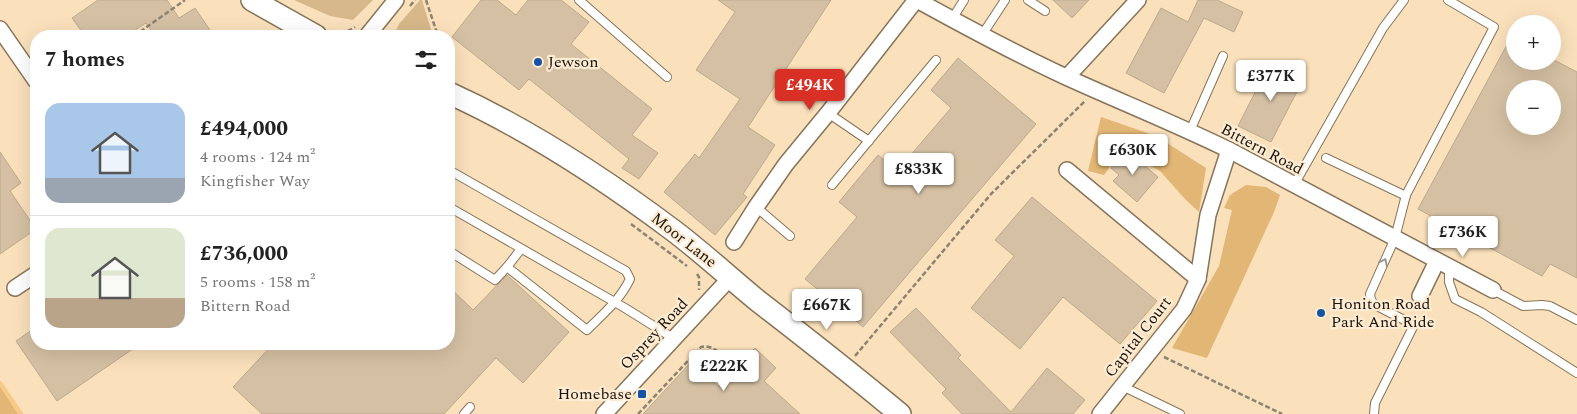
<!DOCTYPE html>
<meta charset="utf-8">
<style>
:root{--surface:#fff;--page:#f6f6f6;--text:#222;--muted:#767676;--line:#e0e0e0;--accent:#d93025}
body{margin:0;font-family:Spectral,serif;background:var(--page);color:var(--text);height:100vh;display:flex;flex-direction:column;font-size:19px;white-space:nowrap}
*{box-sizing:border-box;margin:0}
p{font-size:16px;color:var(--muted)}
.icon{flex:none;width:28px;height:28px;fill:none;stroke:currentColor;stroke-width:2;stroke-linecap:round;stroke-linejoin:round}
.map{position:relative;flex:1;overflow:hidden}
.side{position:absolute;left:30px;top:30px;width:425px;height:320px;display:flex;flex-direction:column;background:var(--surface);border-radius:20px;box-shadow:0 5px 20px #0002}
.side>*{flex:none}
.tools{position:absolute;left:1506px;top:15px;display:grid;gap:10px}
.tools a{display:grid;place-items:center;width:55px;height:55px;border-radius:50%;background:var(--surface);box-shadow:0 5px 20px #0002;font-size:25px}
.price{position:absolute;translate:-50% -42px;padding:0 11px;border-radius:5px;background:#fff;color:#222;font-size:16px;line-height:32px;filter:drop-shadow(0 1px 2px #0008)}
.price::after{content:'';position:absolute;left:50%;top:30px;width:15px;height:11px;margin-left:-8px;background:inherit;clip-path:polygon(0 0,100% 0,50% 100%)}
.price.on{background:var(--accent);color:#fff}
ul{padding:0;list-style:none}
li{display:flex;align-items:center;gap:15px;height:125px;padding:0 15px}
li+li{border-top:1px solid var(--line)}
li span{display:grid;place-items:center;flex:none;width:140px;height:100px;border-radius:15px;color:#555}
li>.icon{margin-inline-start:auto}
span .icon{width:60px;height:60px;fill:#fffc;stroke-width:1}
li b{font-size:21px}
h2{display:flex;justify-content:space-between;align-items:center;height:60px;padding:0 15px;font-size:21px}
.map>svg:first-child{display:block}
</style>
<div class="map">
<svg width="1577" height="414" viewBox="0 0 1577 414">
<rect width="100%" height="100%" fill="#fdecd3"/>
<path fill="#fae0bb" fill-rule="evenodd" d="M 0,0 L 1577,0 L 1577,414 L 0,414 ZM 1515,24 L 1552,24 L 1552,61 L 1515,61 ZM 36,36 L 449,36 L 449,344 L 36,344 ZM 1515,89 L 1552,89 L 1552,126 L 1515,126 Z"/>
<g fill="#d7b88a">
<path d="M 294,0 L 373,0 L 353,20 L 330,16 Z"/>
<path d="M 420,0 L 422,0 L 433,36 L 395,36 L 394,34 L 399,24 Z"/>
</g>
<g fill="#e2b674">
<path d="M 1101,117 L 1156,136 L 1206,168 L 1199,212 L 1186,200 L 1160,171 L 1121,150 L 1104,175 L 1088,171 Z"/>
<path d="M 1246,185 L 1266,187 L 1280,195 L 1274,212 L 1207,358 L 1172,348 L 1219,266 L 1232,210 L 1224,208 L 1230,195 Z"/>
<path d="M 0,385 L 18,414 L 0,414 Z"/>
</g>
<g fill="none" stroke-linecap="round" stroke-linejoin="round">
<path stroke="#f7ca88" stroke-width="4.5" d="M 0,383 L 21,414"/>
</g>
<g fill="#d5c0a3" stroke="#bda98c" fill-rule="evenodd">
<path d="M 98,0 L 167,0 L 179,18 L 195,8 L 214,36 L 155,36 L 146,23 L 126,36 L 85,36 L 72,18 Z"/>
<path d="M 481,0 L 497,0 L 516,15 L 528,0 L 561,0 L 589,22 L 571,44 L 652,109 L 632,135 L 658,153 L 639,179 L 622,168 L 629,159 L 529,79 L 519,90 L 452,37 Z"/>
<path d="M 718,0 L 831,0 L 748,127 L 775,145 L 743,194 L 747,197 L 715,235 L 664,192 L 695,154 L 699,158 L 740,99 L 696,70 L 735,12 Z"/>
<path d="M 1053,0 L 1089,0 L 1072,18 Z"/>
<path d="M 1198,0 L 1217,0 L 1243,12 L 1234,32 L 1204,18 L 1164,93 L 1126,73 L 1161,8 L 1188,22 Z"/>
<path d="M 1515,30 L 1515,61 L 1556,61 L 1577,72 L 1577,278 L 1550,264 L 1542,276 L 1418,209 ZM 1515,89 L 1552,89 L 1552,126 L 1515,126 Z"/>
<path d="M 958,58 L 1036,124 L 863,327 L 805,279 L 857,217 L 839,202 L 878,155 L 897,171 L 951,108 L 931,90 Z"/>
<path d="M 1271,61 L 1304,78 L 1271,142 L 1238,126 Z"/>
<path d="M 1126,150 L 1158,177 L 1137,202 L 1113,181 L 1119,175 L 1111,168 Z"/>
<path d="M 0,152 L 21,183 L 10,191 L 36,229 L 0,254 Z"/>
<path d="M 1032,197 L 1157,301 L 1120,344 L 1063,297 L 1020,349 L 971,308 L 1014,256 L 995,240 Z"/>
<path d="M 507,275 L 569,332 L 523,383 L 496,358 L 444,414 L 262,414 L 233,387 L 273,344 L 449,344 L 449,287 L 473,310 Z"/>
<path d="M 916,308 L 961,355 L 958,358 L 1011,412 L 1047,368 L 1085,400 L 1073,414 L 962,414 L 942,393 L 946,389 L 890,332 Z"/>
<path d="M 36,327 L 36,344 L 140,344 L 57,401 L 16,341 Z"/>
<path d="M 755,348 L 776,368 L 764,381 L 800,414 L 643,414 L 691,362 L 719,387 Z"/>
</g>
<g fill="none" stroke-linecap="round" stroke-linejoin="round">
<defs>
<g id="service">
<path d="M 579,0 L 667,77"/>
<path d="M 1028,0 L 1045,11"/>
<path d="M 952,19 L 964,0"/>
<path d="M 982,35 L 1005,0"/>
<path d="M 828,113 L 869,141"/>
<path d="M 1190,131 L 1223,56"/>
<path d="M 1326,158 L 1406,196"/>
<path d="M 449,170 L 626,271 L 630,279 C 620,300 603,314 587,330 L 507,267 L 521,249"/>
<path d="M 832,185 L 936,60"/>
<path d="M 1294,185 L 1383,28 L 1404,0"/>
<path d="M 449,207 L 625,308 L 673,338"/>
<path d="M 756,207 L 790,236"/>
<path d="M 449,251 L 495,280 L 507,267"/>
<path d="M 1449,268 L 1449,282 L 1455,299 L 1481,312 L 1577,373"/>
<path d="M 1493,290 L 1523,306 L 1542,305 L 1550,306 L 1577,320"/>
<path d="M 1122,386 L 1180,414"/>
<path d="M 464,414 L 470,407"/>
<path d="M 1374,414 L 1375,403 L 1414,325 L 1375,305 L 1371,300 L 1370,294 L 1395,238 L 1406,195 L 1494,27 L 1448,0"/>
</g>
<g id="minor">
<path d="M 917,0 C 966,27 1016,54 1066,77 C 1121,102 1176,124 1229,150 L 1493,290"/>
<path d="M 0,29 L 36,81"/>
<path d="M 367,36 L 396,0"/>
<path d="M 1067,77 L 1138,0"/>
<path d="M 1067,170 L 1198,279"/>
<path d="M 734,242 L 756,207 L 786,164 L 828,113 L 916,0"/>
<path d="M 15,288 L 36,274"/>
<path d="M 1420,296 L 1437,261"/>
<path d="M 604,414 L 730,278"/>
<path d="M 1100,414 L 1184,309 L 1198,279 L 1208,215 L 1229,150"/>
</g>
<g id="secondary">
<path d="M 252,0 L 316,36"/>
<path d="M 449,93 C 526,128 606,180 674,231 C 703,253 730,278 758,301 C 806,338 853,375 900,414"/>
</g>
</defs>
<use href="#service" stroke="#877459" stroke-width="10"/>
<use href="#minor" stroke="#877459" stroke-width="18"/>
<use href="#secondary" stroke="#877459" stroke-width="24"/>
<g stroke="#8e8270" stroke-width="2.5" stroke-dasharray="5 2.5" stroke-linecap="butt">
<path d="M 426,0 L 438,36"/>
<path d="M 410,6 L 415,0"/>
<path d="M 144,30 L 147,36"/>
<path d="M 333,31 C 342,34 347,32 355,27"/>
<path d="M 134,36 L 185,0"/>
<path d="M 391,36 L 391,30"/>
<path d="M 449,66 L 452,76"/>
<path d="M 631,224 L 687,266"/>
<path d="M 697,274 L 699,277 L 699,290"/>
<path d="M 855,356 L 991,194 L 1086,100"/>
<path d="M 1164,357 L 1282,414"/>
<path d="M 638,414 L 701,347 C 715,343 727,361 736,369"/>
</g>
<use href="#service" stroke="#fff" stroke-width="8"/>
<use href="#minor" stroke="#fff" stroke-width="15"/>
<use href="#secondary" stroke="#fff" stroke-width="21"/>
</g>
<defs><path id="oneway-chevron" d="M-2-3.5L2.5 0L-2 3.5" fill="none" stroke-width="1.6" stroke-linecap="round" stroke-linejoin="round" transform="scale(1.25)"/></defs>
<use stroke="#989590" href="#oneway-chevron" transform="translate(1384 262) rotate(-64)"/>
<g fill="#1454a4" stroke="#fdecd3" stroke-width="2">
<circle cx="538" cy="62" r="5"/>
<circle cx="1321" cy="313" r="5"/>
<rect x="637" y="389" width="10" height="10" rx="2.5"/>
</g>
<g text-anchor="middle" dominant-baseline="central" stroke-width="4.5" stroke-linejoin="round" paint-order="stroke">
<g font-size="16" fill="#1b1409" stroke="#fdecd3" text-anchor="start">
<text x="548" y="62">Jewson</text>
<text x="1331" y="304">Honiton Road<tspan x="1331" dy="18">Park And Ride</tspan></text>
<text x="632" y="394" text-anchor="end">Homebase</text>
</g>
<g font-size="16" fill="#1b1409" stroke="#fdecd3">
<text transform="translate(1262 149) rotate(28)">Bittern Road</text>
<text transform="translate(684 240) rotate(38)">Moor Lane</text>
<text transform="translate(654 334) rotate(-47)">Osprey Road</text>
<text transform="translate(1138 337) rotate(-52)">Capital Court</text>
</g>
</g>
</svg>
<div class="tools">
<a>+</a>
<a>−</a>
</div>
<b class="price" style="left:1271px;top:102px">£377K</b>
<b class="price on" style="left:810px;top:111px">£494K</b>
<b class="price" style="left:1133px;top:176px">£630K</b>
<b class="price" style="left:919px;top:195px">£833K</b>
<b class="price" style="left:1463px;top:258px">£736K</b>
<b class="price" style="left:827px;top:331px">£667K</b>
<b class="price" style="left:724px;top:392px">£222K</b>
<section class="side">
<h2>7 homes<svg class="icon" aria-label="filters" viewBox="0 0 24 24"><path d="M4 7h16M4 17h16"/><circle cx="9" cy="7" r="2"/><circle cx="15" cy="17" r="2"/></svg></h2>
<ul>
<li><span style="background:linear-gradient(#a9c7e8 75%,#9aa5b1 0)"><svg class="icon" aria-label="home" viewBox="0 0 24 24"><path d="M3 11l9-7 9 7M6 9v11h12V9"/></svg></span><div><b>£494,000</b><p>4 rooms · 124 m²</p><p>Kingfisher Way</p></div></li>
<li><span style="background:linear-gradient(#dfe7d0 70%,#b9a48a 0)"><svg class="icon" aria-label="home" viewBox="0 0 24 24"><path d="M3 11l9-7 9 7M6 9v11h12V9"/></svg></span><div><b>£736,000</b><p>5 rooms · 158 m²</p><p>Bittern Road</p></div></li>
</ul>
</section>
</div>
